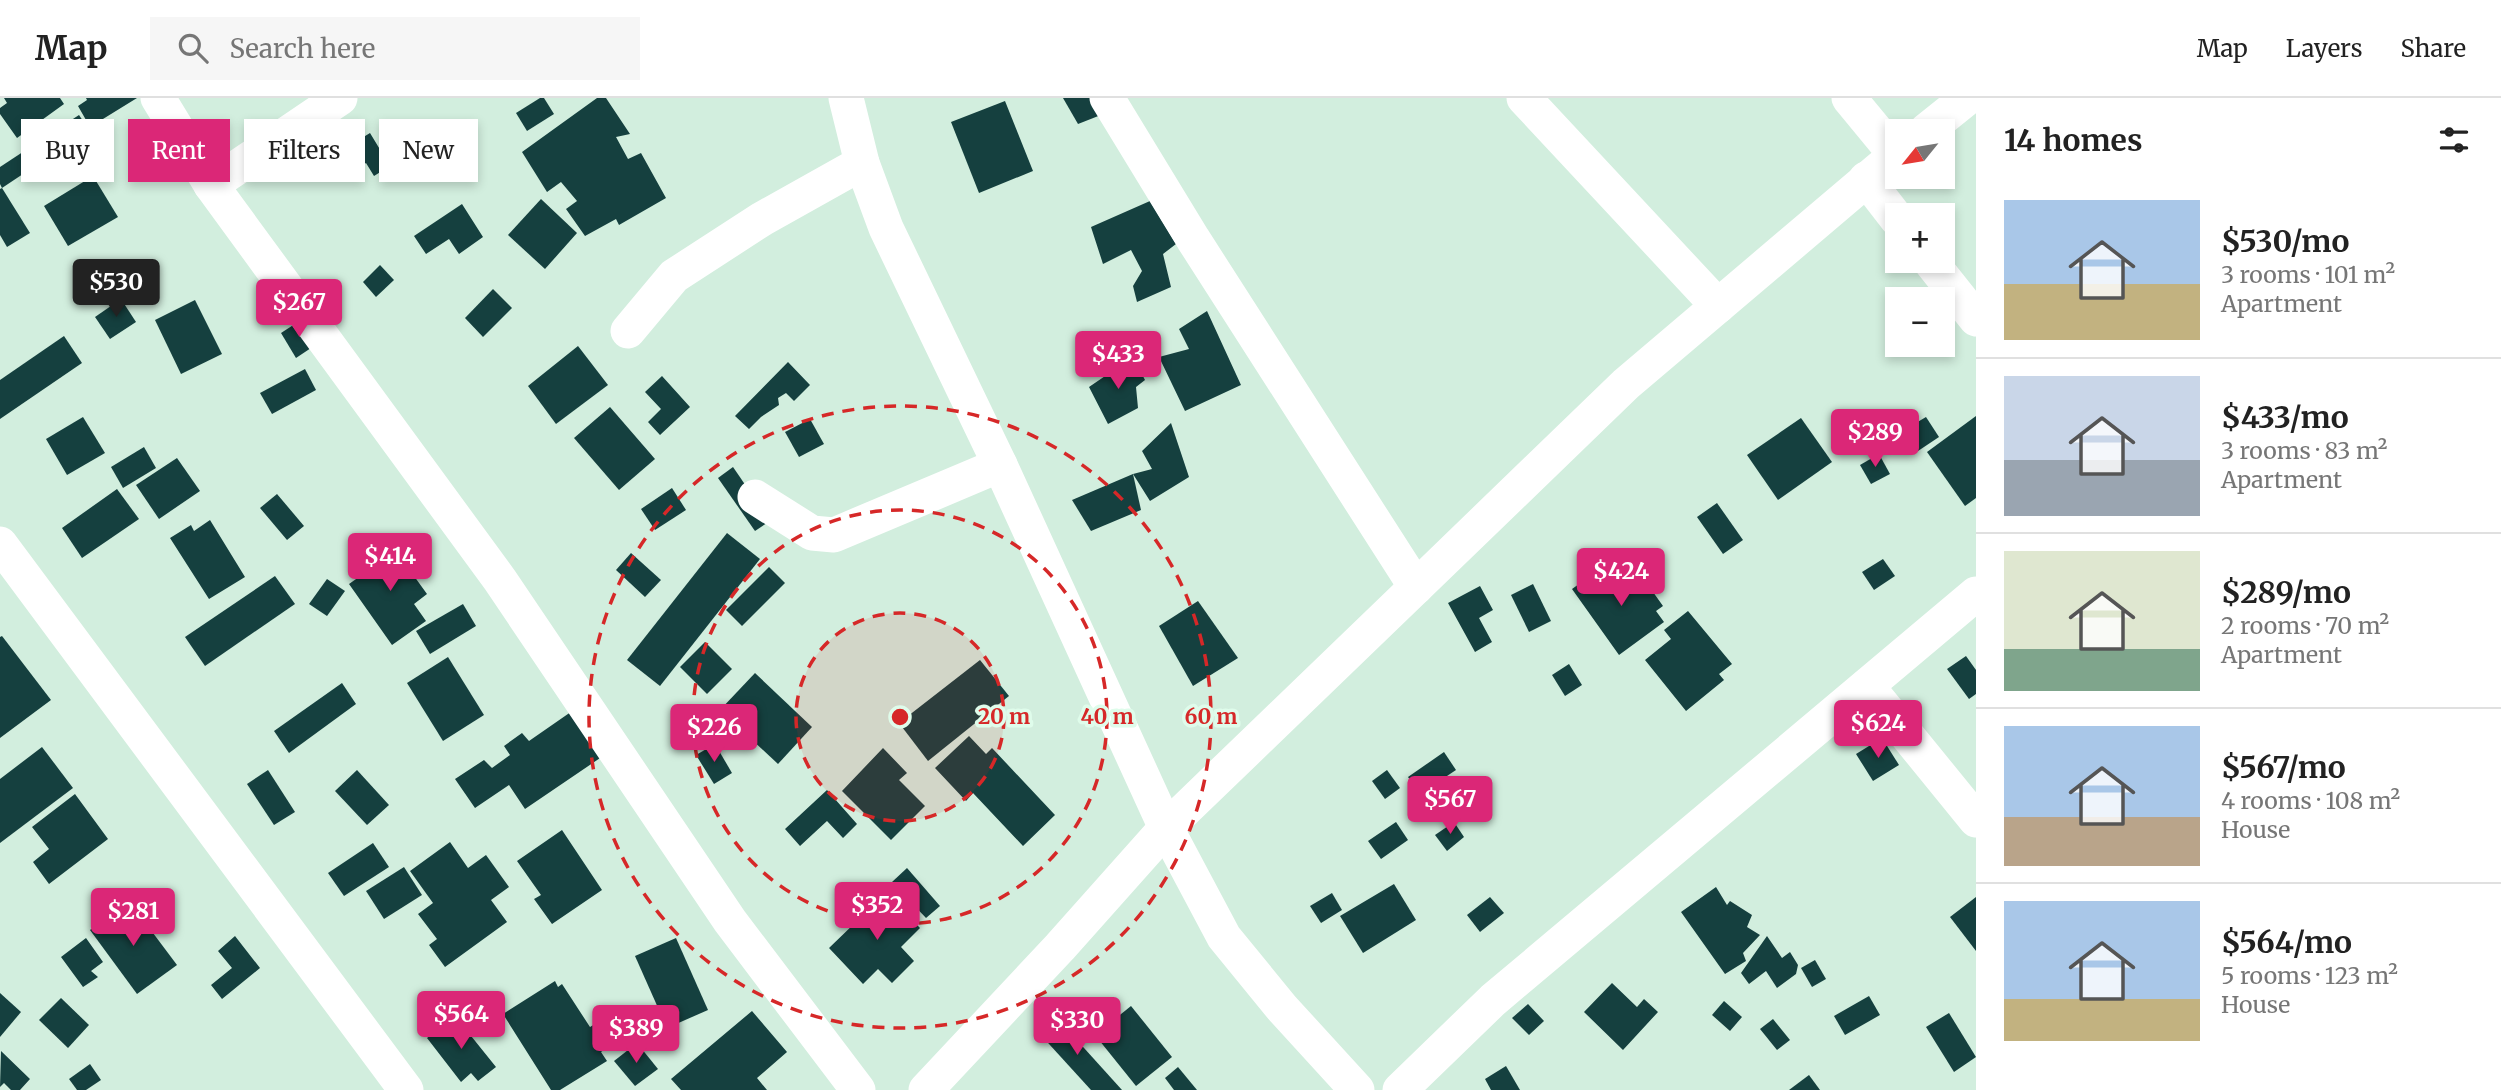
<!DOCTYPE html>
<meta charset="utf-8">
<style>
:root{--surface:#fff;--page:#f6f6f6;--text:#222;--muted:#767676;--line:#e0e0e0;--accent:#db2777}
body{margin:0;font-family:Merriweather,serif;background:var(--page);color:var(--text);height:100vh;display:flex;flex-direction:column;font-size:26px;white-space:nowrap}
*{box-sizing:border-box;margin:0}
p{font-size:23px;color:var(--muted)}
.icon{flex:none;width:38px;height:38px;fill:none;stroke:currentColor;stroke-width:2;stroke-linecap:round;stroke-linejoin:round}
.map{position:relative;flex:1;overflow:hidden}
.sheet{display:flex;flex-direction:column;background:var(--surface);width:525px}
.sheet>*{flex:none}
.top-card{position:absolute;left:21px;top:21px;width:665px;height:63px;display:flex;gap:14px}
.needle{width:46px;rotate:240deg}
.fabs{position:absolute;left:1885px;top:21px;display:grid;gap:14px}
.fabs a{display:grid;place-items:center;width:70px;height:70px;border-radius:0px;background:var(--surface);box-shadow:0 4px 10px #0003;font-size:35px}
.price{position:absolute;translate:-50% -60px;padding:0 16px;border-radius:7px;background:var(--accent);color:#fff;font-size:23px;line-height:46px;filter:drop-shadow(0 2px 4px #0008)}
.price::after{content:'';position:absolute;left:50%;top:42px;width:21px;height:16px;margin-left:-10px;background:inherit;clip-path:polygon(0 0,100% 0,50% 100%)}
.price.current{background:#222;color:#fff}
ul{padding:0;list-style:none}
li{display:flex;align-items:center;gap:21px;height:175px;padding:0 28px}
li+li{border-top:2px solid var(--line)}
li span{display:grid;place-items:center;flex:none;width:196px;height:140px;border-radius:0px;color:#555}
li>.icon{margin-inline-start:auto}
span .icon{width:84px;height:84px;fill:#fffc;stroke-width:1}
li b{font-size:30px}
h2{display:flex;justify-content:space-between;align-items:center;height:84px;padding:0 28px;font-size:30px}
.pill{padding:0 24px;border-radius:0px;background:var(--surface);box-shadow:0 4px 10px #0003;font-size:24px;line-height:63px}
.pill.current{background:var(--accent);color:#fff}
header{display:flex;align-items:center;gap:42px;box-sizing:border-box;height:98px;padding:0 35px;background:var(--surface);border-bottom:2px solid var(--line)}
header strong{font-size:33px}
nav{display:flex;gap:38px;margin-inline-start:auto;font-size:24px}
.search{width:490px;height:63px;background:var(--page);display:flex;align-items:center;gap:18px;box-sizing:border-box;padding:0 24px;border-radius:0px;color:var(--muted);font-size:26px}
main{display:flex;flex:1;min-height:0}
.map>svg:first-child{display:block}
</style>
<header>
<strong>Map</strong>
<div class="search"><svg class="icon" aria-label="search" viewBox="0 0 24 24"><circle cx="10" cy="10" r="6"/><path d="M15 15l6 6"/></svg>Search here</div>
<nav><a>Map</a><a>Layers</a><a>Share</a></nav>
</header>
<main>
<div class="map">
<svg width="1976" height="992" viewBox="0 0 1976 992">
<rect width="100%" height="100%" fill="#d2eede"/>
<g fill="#15403f">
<path d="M 4,0 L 60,0 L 64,6 L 17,40 L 0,16 L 0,10 L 7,5 Z"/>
<path d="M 86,0 L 137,0 L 90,29 L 78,8 L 87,2 Z"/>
<path d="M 540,0 L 544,0 L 554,16 L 527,33 L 516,15 Z"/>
<path d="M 597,0 L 606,0 L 630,36 L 616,39 L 628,61 L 641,55 L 666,100 L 619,127 L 616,121 L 585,138 L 566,111 L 577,103 L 561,84 L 547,94 L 522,54 Z"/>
<path d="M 1063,0 L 1096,0 L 1106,15 L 1078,26 Z"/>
<path d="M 1005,3 L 1033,73 L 979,95 L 951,24 Z"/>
<path d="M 79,17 L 89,32 L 2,90 L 0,86 L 0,69 Z"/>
<path d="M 370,35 L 390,68 L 374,78 L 366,65 L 351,74 L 339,54 Z"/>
<path d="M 93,78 L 118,119 L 68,148 L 44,108 Z"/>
<path d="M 2,90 L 30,135 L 7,149 L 0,137 L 0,91 Z"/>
<path d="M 541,101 L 577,135 L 545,171 L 508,137 Z"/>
<path d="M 1150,103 L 1176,146 L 1163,156 L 1171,189 L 1137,204 L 1133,188 L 1142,173 L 1131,152 L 1103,166 L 1091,129 Z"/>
<path d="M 462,106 L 483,139 L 459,156 L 449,141 L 426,156 L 414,138 Z"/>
<path d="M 380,167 L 394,182 L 376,199 L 363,184 Z"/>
<path d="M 493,191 L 512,210 L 483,239 L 465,220 Z"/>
<path d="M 121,201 L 136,224 L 110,241 L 95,219 Z"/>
<path d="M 195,202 L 222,256 L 181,276 L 155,222 Z"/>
<path d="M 1207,213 L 1241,287 L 1185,313 L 1159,259 L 1189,251 L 1179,231 Z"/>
<path d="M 301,222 L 317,246 L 296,260 L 281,235 Z"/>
<path d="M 64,238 L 82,265 L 0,321 L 0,282 Z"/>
<path d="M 578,248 L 608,287 L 556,326 L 528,288 Z"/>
<path d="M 1133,259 L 1145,282 L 1136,289 L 1138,310 L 1108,326 L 1089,289 Z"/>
<path d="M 788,264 L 810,287 L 794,303 L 786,295 L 778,300 L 779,307 L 761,319 L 749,331 L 735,318 Z"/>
<path d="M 305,271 L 316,292 L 272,316 L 260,295 Z"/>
<path d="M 662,278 L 690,309 L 660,337 L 648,324 L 661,311 L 645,294 Z"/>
<path d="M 610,309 L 655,361 L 619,392 L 574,340 Z"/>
<path d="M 1976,318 L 1976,400 L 1965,408 L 1927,354 Z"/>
<path d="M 83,319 L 105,355 L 67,377 L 46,341 Z"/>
<path d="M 1926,319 L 1939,339 L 1918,353 L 1904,332 Z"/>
<path d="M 1801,320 L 1832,364 L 1778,402 L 1747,357 Z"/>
<path d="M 810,321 L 824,346 L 799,359 L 785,334 Z"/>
<path d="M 1171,325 L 1189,379 L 1150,403 L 1133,376 L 1152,371 L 1142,353 Z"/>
<path d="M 144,349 L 156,370 L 123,390 L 111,369 Z"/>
<path d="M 1879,356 L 1890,376 L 1871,386 L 1860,367 Z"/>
<path d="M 177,360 L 200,393 L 159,421 L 136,387 Z"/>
<path d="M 733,369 L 770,423 L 755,433 L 718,380 Z"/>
<path d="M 1133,376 L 1141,412 L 1091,433 L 1072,402 Z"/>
<path d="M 672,390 L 686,412 L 655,432 L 641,411 Z"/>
<path d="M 117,391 L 139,421 L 82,460 L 62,430 Z"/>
<path d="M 277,396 L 304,428 L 287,442 L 260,410 Z"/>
<path d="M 1717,405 L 1743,442 L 1723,456 L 1697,419 Z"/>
<path d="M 210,422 L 245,479 L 209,501 L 170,440 L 191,427 L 194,433 Z"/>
<path d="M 727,435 L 760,461 L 660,588 L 627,562 Z"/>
<path d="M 388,442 L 427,496 L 414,506 L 426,523 L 392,547 L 349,486 L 366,474 L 359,464 Z"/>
<path d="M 631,455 L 661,482 L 645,499 L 616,472 Z"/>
<path d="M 1883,461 L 1895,478 L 1874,492 L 1862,474 Z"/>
<path d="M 769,469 L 785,485 L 742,528 L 726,512 Z"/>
<path d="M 1603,469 L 1617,488 L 1638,473 L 1663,508 L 1656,513 L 1664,524 L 1619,557 L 1572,491 Z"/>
<path d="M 275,478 L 295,506 L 205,568 L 185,539 Z"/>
<path d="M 327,481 L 345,493 L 327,518 L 309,506 Z"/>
<path d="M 1533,486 L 1551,523 L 1529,534 L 1511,497 Z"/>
<path d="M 1480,488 L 1493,512 L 1479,520 L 1492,544 L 1475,554 L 1448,505 Z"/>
<path d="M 1198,503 L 1238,560 L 1193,588 L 1159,528 Z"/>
<path d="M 463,506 L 476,528 L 430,556 L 416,533 Z"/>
<path d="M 1688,513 L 1732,566 L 1719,576 L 1724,582 L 1686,613 L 1645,562 L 1671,541 L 1664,532 Z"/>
<path d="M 2,538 L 51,602 L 0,640 L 0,539 Z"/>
<path d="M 705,544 L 732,571 L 707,596 L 680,569 Z"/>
<path d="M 1966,558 L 1976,572 L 1976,596 L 1969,601 L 1947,571 Z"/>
<path d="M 448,559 L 484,617 L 443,643 L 407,585 Z"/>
<path d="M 980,562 L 1009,598 L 928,663 L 899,625 Z"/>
<path d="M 1569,566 L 1582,587 L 1565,598 L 1552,577 Z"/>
<path d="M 755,575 L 812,629 L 778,666 L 720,612 Z"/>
<path d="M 342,585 L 356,606 L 289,655 L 274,633 Z"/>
<path d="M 578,609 L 606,656 L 525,711 L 509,687 L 475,710 L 455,681 L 484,662 L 492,670 L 510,657 L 504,648 L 522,635 L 529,643 Z"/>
<path d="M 703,614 L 716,637 L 691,650 L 678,629 Z"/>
<path d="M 969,638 L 986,656 L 992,650 L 1055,717 L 1023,748 L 973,695 L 966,703 L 935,670 Z"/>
<path d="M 1882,640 L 1899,667 L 1873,683 L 1856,656 Z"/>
<path d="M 715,646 L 732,675 L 714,686 L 696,657 Z"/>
<path d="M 42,649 L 73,690 L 0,745 L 0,681 Z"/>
<path d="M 883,650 L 907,675 L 899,682 L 925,708 L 891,742 L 842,693 Z"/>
<path d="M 1444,654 L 1456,672 L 1420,696 L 1408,679 Z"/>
<path d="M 268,672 L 295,714 L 274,727 L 247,686 Z"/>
<path d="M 357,672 L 389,707 L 367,727 L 335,693 Z"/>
<path d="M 1387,672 L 1400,690 L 1385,701 L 1372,683 Z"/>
<path d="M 827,692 L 857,726 L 843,740 L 827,723 L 800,748 L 785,731 Z"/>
<path d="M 75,696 L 108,741 L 49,786 L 33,764 L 49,751 L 32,729 Z"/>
<path d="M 1396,724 L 1408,742 L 1381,761 L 1368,743 Z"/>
<path d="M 1454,724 L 1464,739 L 1447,753 L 1435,737 Z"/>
<path d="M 562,732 L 602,792 L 552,826 L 534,801 L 541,797 L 517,763 Z"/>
<path d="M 450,744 L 468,770 L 486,757 L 509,789 L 491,802 L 507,824 L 445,869 L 429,847 L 437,841 L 418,816 L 433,805 L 410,773 Z"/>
<path d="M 373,745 L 389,769 L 344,798 L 328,775 Z"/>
<path d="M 404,769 L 422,797 L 384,821 L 366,793 Z"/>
<path d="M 907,770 L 940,808 L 926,820 L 892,784 Z"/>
<path d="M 1394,786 L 1416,822 L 1363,855 L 1340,818 Z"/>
<path d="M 1716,789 L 1727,807 L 1730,803 L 1752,817 L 1747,829 L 1760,837 L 1743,855 L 1746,863 L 1725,876 L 1681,814 Z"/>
<path d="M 886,795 L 920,830 L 901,849 L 914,863 L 892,885 L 878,871 L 863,886 L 829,850 Z"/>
<path d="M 1332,795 L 1342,812 L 1321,825 L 1310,808 Z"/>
<path d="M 1490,799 L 1504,815 L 1480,834 L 1467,817 Z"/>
<path d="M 1976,799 L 1976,853 L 1950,819 Z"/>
<path d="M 129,803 L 177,867 L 137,896 L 90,832 Z"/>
<path d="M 235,838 L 260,870 L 222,901 L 211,887 L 232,870 L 218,853 Z"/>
<path d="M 1767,838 L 1782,860 L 1790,854 L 1798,867 L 1796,876 L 1777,890 L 1766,873 L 1749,886 L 1741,875 Z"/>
<path d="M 86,840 L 103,864 L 91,873 L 98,879 L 83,889 L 61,859 Z"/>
<path d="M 676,840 L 708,912 L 667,930 L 635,858 Z"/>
<path d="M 1815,862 L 1826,881 L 1812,889 L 1801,870 Z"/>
<path d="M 555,883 L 558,889 L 562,886 L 590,929 L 598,924 L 612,946 L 601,954 L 607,963 L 560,992 L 551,992 L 503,916 Z"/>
<path d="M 1612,885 L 1637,909 L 1644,901 L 1658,914 L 1623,952 L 1584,914 Z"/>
<path d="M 0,895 L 21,914 L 0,939 Z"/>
<path d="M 1869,898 L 1880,917 L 1845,937 L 1834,918 Z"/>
<path d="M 61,900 L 89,927 L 68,950 L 39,922 Z"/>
<path d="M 1724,903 L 1742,919 L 1730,933 L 1712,917 Z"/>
<path d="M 1528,906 L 1544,923 L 1529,937 L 1512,920 Z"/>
<path d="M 1131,908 L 1172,959 L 1136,988 L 1095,937 Z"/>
<path d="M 752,913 L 787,954 L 757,980 L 767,992 L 681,992 L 671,981 Z"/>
<path d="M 1949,915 L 1976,959 L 1954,974 L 1926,929 Z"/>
<path d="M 455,918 L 496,969 L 478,983 L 471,975 L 461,984 L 427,940 Z"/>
<path d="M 1056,919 L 1122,992 L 1091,992 L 1039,935 Z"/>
<path d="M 1773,921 L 1790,942 L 1777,952 L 1760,931 Z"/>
<path d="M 637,945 L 658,971 L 635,988 L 614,963 Z"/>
<path d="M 1,953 L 30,981 L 20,992 L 11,992 L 4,985 L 0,989 Z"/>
<path d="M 90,966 L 101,982 L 86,992 L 77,992 L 69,981 Z"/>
<path d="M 1506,968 L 1520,992 L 1491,992 L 1485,981 Z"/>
<path d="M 1178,969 L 1197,992 L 1174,992 L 1165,980 Z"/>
<path d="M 1809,977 L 1820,992 L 1789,992 Z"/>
</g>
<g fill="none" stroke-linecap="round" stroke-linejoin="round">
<g stroke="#fff" stroke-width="35">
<path d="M 158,0 L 211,87 L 500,482 L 730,823 L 858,992"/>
<path d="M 846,0 L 862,65 L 886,130 L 1000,367 L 1166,730 L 1224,839 L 1282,910 L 1357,992"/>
<path d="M 1107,0 L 1193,141 L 1416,489"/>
<path d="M 1524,0 L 1718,208"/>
<path d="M 1849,0 L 1896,57"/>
<path d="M 1926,33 L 1967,0"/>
<path d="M 1866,81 L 1897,121"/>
<path d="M 211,87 L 340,0"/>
<path d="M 1930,163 L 1976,221"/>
<path d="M 628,233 L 674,178 L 762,121 L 862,65"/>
<path d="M 755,399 L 812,435 L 834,437 L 1000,367"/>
<path d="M 0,446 L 406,992"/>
<path d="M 1867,588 L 1976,722"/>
<path d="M 926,992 L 1060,849 L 1166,730 L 1416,489 L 1626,286 L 1897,56"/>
<path d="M 1400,992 L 1493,902 L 1976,496"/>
</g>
</g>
<circle cx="900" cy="619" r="104" fill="#d62828" fill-opacity=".12"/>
<g fill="none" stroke="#d62828" stroke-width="3.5" stroke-dasharray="12 9">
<circle cx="900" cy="619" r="104"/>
<circle cx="900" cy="619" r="207"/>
<circle cx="900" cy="619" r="311"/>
</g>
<circle cx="900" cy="619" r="10" fill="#d62828" stroke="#dffceb" stroke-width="3.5"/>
<g font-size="21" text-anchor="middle" font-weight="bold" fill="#d62828" stroke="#dffceb" stroke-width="7" stroke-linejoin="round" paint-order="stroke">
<text x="1004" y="626">20 m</text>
<text x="1107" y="626">40 m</text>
<text x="1211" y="626">60 m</text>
</g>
</svg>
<div class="fabs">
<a><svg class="needle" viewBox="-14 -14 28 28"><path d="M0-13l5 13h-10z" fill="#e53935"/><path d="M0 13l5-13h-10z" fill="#767676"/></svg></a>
<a>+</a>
<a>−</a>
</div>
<b class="price current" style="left:116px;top:221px">$530</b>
<b class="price" style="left:299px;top:241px">$267</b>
<b class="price" style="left:1118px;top:293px">$433</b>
<b class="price" style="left:1875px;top:371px">$289</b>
<b class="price" style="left:390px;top:495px">$414</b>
<b class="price" style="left:1621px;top:510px">$424</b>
<b class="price" style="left:1878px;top:662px">$624</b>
<b class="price" style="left:714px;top:666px">$226</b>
<b class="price" style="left:1450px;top:738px">$567</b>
<b class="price" style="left:877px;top:844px">$352</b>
<b class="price" style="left:133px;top:850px">$281</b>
<b class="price" style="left:461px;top:953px">$564</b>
<b class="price" style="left:1077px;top:959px">$330</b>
<b class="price" style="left:636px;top:967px">$389</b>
<div class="top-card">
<a class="pill">Buy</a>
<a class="pill current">Rent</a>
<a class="pill">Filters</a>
<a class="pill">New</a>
</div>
</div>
<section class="sheet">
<h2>14 homes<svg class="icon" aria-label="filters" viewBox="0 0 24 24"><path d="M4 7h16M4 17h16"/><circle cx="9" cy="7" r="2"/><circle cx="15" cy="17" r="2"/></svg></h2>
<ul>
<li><span style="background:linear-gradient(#a9c7e8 60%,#c2b280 0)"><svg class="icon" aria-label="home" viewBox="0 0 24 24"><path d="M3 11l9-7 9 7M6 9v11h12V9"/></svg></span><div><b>$530/mo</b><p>3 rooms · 101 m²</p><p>Apartment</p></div></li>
<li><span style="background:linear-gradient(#c9d6e8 60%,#9aa5b1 0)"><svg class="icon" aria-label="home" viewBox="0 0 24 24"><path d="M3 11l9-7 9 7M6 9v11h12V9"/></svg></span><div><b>$433/mo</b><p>3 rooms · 83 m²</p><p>Apartment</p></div></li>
<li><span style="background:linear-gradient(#dfe7d0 70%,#7fa58c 0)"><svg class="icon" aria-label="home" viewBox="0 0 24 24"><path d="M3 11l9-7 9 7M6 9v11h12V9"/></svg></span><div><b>$289/mo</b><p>2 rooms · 70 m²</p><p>Apartment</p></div></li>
<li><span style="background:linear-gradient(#a9c7e8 65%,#b9a48a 0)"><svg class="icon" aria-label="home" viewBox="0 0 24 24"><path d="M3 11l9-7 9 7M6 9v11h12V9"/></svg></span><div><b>$567/mo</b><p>4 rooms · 108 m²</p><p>House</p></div></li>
<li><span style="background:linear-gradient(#a9c7e8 70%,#c2b280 0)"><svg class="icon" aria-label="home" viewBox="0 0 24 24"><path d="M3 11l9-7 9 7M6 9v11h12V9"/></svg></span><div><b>$564/mo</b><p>5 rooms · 123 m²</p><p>House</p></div></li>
</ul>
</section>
</main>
